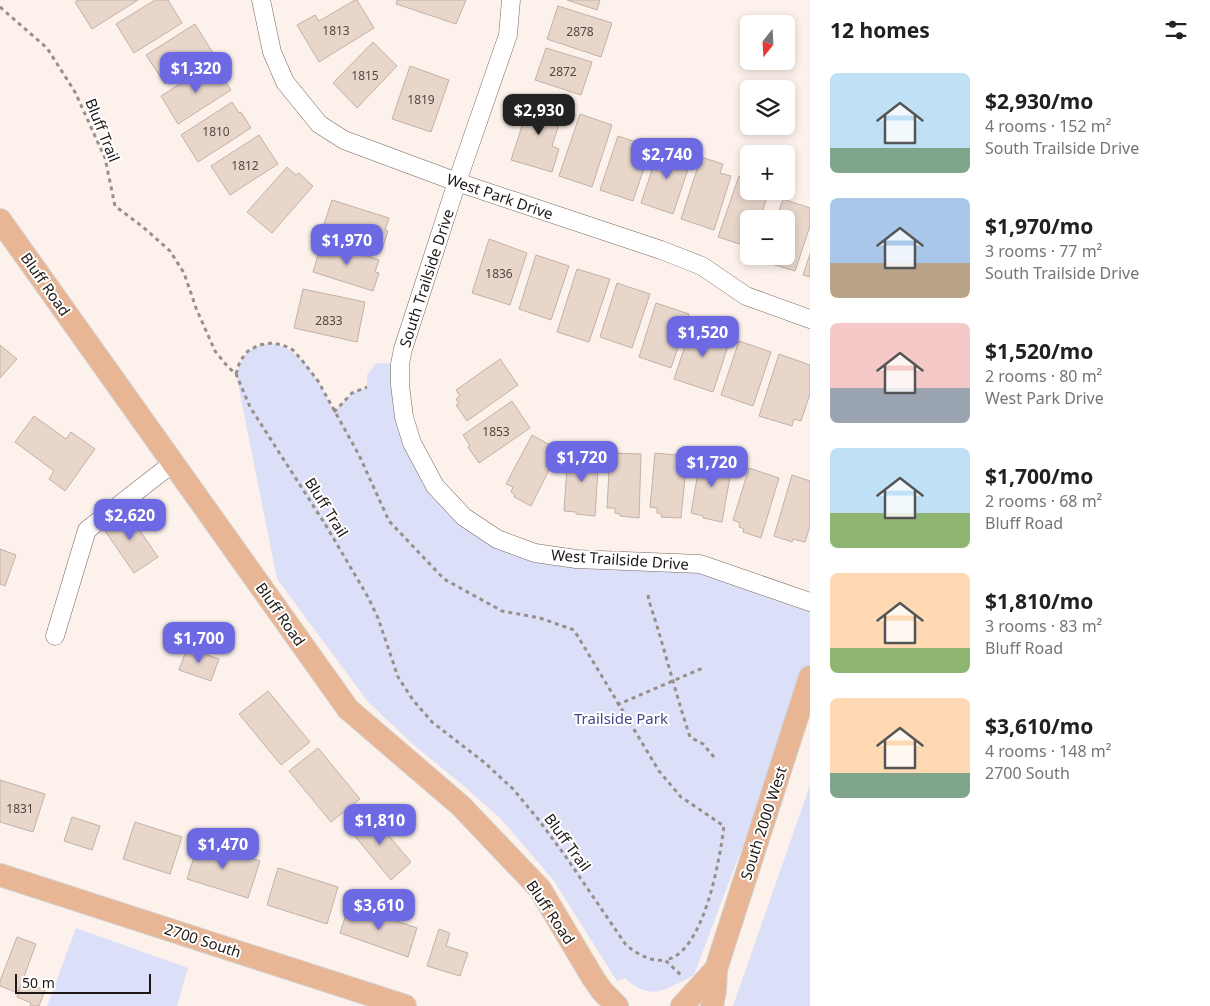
<!DOCTYPE html>
<meta charset="utf-8">
<style>
:root{--surface:#fff;--page:#f2f2f2;--text:#202124;--muted:#757577;--accent:#6d69e3}
body{margin:0;font-family:"Noto Sans",sans-serif;background:var(--page);color:var(--text);height:100vh;display:flex;flex-direction:column;font-size:19px;white-space:nowrap}
*{box-sizing:border-box;margin:0}
p{font-size:16px;color:var(--muted)}
.icon{flex:none;width:28px;height:28px;fill:none;stroke:currentColor;stroke-width:2;stroke-linecap:round;stroke-linejoin:round}
.map{position:relative;flex:1;overflow:hidden}
.details{display:flex;flex-direction:column;background:var(--surface);width:400px}
.details>*{flex:none}
.needle{width:32px;rotate:198deg}
.tools{position:absolute;left:740px;top:15px;display:grid;gap:10px}
.tools a{display:grid;place-items:center;width:55px;height:55px;border-radius:8px;background:var(--surface);box-shadow:0 2px 8px #0003;font-size:25px}
.scale{position:absolute;left:15px;bottom:12px;width:136px;box-sizing:border-box;padding-left:5px;border:2px solid #1e1714;border-top:0;font-size:14px;line-height:18px;white-space:nowrap;color:#1e1714;-webkit-text-stroke:4px #fff;paint-order:stroke}
.price{position:absolute;translate:-50% -42px;padding:0 11px;border-radius:10px;background:var(--accent);color:#fff;font-size:16px;line-height:32px;filter:drop-shadow(0 1px 2px #0008)}
.price::after{content:'';position:absolute;left:50%;top:30px;width:15px;height:11px;margin-left:-8px;background:inherit;clip-path:polygon(0 0,100% 0,50% 100%)}
.price.current{background:#222;color:#fff}
ul{padding:0;list-style:none}
li{display:flex;align-items:center;gap:15px;height:125px;padding:0 20px}
li span{display:grid;place-items:center;flex:none;width:140px;height:100px;border-radius:8px;color:#555}
li>.icon{margin-inline-start:auto}
span .icon{width:60px;height:60px;fill:#fffc;stroke-width:1}
li b{font-size:21px}
h2{display:flex;justify-content:space-between;align-items:center;height:60px;padding:0 20px;font-size:21px}
main{display:flex;flex:1;min-height:0}
.map>svg:first-child{display:block}
</style>
<main>
<div class="map">
<svg width="810" height="1006" viewBox="0 0 810 1006">
<rect width="100%" height="100%" fill="#fdf2eb"/>
<g fill="#dcdff8">
<path d="M 271,343 C 305,350 319,383 334,411 L 352,393 L 367,387 L 367,375 L 376,363 L 400,364 L 404,417 L 464,517 L 535,553 L 672,562 L 810,602 L 810,667 L 694,975 C 666,989 652,1003 625,978 L 617,981 L 554,881 L 500,818 L 465,787 L 416,747 L 368,702 L 277,579 L 236,374 C 243,353 250,346 271,343 Z"/>
<path d="M 810,785 L 810,1006 L 733,1006 Z"/>
<path d="M 76,928 L 188,968 L 177,1006 L 47,1006 Z"/>
</g>
<g fill="#e8d6cb" stroke="#c2b1a6">
<path d="M 78,0 L 138,0 L 92,29 L 75,2 Z"/>
<path d="M 155,0 L 168,0 L 182,23 L 134,53 L 116,24 Z"/>
<path d="M 355,0 L 357,0 L 374,28 L 319,62 L 297,25 L 315,15 L 319,21 Z"/>
<path d="M 397,0 L 466,0 L 456,24 L 396,4 Z"/>
<path d="M 567,0 L 600,0 L 597,10 Z"/>
<path d="M 558,6 L 612,23 L 601,57 L 547,39 Z"/>
<path d="M 195,24 L 213,53 L 165,84 L 146,55 Z"/>
<path d="M 373,42 L 397,66 L 357,108 L 333,83 Z"/>
<path d="M 546,48 L 592,62 L 581,95 L 535,80 Z"/>
<path d="M 211,64 L 218,74 L 220,73 L 231,90 L 178,124 L 161,96 Z"/>
<path d="M 410,66 L 449,80 L 431,132 L 392,119 Z"/>
<path d="M 531,98 L 564,109 L 552,146 L 559,149 L 552,172 L 511,160 Z"/>
<path d="M 232,102 L 239,113 L 241,112 L 251,128 L 198,162 L 181,135 Z"/>
<path d="M 580,114 L 612,125 L 592,187 L 559,176 Z"/>
<path d="M 259,135 L 278,164 L 230,195 L 211,166 Z"/>
<path d="M 618,136 L 651,147 L 633,201 L 600,190 Z"/>
<path d="M 670,143 L 682,146 L 679,156 L 691,160 L 673,214 L 641,203 L 659,149 L 667,152 Z"/>
<path d="M 701,157 L 723,164 L 720,173 L 731,176 L 714,230 L 681,219 Z"/>
<path d="M 287,167 L 296,175 L 299,173 L 313,186 L 272,233 L 247,212 Z"/>
<path d="M 739,176 L 749,179 L 749,191 L 769,191 L 760,219 L 749,219 L 749,247 L 718,237 Z"/>
<path d="M 783,199 L 810,208 L 810,226 L 795,271 L 762,261 L 764,256 L 786,256 L 786,219 L 776,219 Z"/>
<path d="M 332,200 L 389,218 L 385,230 L 388,231 L 382,249 L 322,230 Z"/>
<path d="M 489,239 L 527,253 L 510,305 L 472,293 Z"/>
<path d="M 322,241 L 379,260 L 375,272 L 379,273 L 373,291 L 313,272 Z"/>
<path d="M 810,254 L 810,277 L 803,275 Z"/>
<path d="M 536,255 L 569,266 L 551,320 L 519,309 Z"/>
<path d="M 577,269 L 610,279 L 589,342 L 557,332 Z"/>
<path d="M 617,283 L 650,294 L 632,348 L 600,337 Z"/>
<path d="M 303,289 L 365,302 L 357,342 L 294,328 Z"/>
<path d="M 656,303 L 689,314 L 671,368 L 639,357 Z"/>
<path d="M 692,325 L 731,337 L 713,392 L 674,379 Z"/>
<path d="M 739,341 L 771,352 L 753,406 L 721,395 Z"/>
<path d="M 0,345 L 17,359 L 0,378 Z"/>
<path d="M 779,354 L 810,365 L 810,394 L 801,421 L 794,419 L 792,426 L 759,416 Z"/>
<path d="M 500,359 L 518,385 L 467,421 L 456,405 L 459,404 L 456,399 L 460,396 L 456,390 Z"/>
<path d="M 512,401 L 530,428 L 479,463 L 468,447 L 470,446 L 463,435 Z"/>
<path d="M 34,416 L 66,439 L 71,432 L 95,449 L 65,491 L 49,479 L 54,471 L 15,442 Z"/>
<path d="M 532,435 L 559,450 L 531,506 L 514,497 L 515,495 L 511,492 L 513,487 L 506,484 Z"/>
<path d="M 568,451 L 599,453 L 595,516 L 576,514 L 576,512 L 564,511 Z"/>
<path d="M 610,453 L 641,454 L 639,518 L 620,516 L 620,514 L 615,513 L 615,508 L 607,508 Z"/>
<path d="M 655,453 L 687,456 L 681,518 L 661,517 L 662,514 L 657,513 L 657,508 L 650,507 Z"/>
<path d="M 701,455 L 733,460 L 722,522 L 703,518 L 703,516 L 691,513 Z"/>
<path d="M 749,468 L 779,478 L 761,538 L 743,532 L 744,529 L 739,527 L 740,523 L 733,520 Z"/>
<path d="M 792,475 L 810,481 L 810,526 L 805,542 L 793,539 L 792,542 L 774,536 Z"/>
<path d="M 125,509 L 158,557 L 134,573 L 101,525 Z"/>
<path d="M 0,549 L 16,555 L 5,586 L 0,584 Z"/>
<path d="M 187,648 L 219,659 L 211,681 L 179,670 Z"/>
<path d="M 268,691 L 310,742 L 281,765 L 239,714 Z"/>
<path d="M 318,748 L 360,799 L 331,822 L 289,771 Z"/>
<path d="M 0,780 L 45,794 L 33,832 L 0,822 Z"/>
<path d="M 368,811 L 411,862 L 391,880 L 349,829 Z"/>
<path d="M 72,817 L 100,826 L 92,850 L 64,841 Z"/>
<path d="M 135,822 L 182,837 L 170,874 L 123,859 Z"/>
<path d="M 199,841 L 260,861 L 248,898 L 187,879 Z"/>
<path d="M 278,868 L 338,887 L 327,924 L 267,905 Z"/>
<path d="M 349,905 L 417,928 L 408,957 L 340,933 Z"/>
<path d="M 439,929 L 450,933 L 446,946 L 468,953 L 460,976 L 427,966 Z"/>
<path d="M 17,937 L 36,944 L 18,993 L 0,986 L 0,981 Z"/>
<path d="M 22,981 L 45,990 L 39,1006 L 30,1006 L 31,1003 L 17,997 Z"/>
</g>
<g fill="none" stroke-linecap="round" stroke-linejoin="round">
<defs>
<g id="minor">
<path d="M 261,0 L 272,52 L 285,82 L 319,124 L 344,140 L 457,182 L 661,250 L 702,266 L 746,296 L 810,319"/>
<path d="M 511,0 L 508,35 L 457,182 L 403,349 L 400,364 L 400,385 L 404,417 L 412,443 L 435,486 L 464,517 L 497,539 L 535,553 L 576,559 L 700,564 L 810,602"/>
<path d="M 55,636 L 87,530 L 173,463"/>
</g>
<g id="major">
<path d="M 0,220 L 348,709 L 461,806 L 540,889 L 593,978 L 602,991 L 617,1006"/>
<path d="M 0,875 L 405,1006"/>
<path d="M 682,1006 L 716,969"/>
<path d="M 712,1006 L 715,990 L 716,969 L 810,677"/>
</g>
</defs>
<use href="#minor" stroke="#76665d" stroke-width="19"/>
<use href="#major" stroke="#d2d1d0" stroke-width="24"/>
<g stroke="#988f8a" stroke-width="3" stroke-dasharray="4 4" stroke-linecap="butt">
<path d="M 0,7 L 47,48 L 75,92 L 105,158 L 115,206 L 143,227 L 170,251 L 184,273 L 196,308 L 215,351 L 228,367 L 236,374 L 250,407 L 325,524 L 368,597 L 378,618 L 398,677 L 413,700 L 432,722 L 485,763 L 513,789 L 538,819 L 566,857 L 626,945 C 637,954 651,962 665,960 L 683,977"/>
<path d="M 236,374 L 240,361 L 248,351 L 259,345 L 272,343 L 283,345 L 293,350 L 301,359 L 318,381 L 359,455 L 389,521 L 444,579 L 502,611 L 540,618 L 574,630 L 659,771 L 681,797 L 724,826 C 720,858 704,954 665,960"/>
<path d="M 334,412 L 352,393 L 367,387"/>
<path d="M 648,595 L 649,601 C 664,646 675,692 690,737 L 703,744 L 714,757"/>
<path d="M 617,705 L 705,667"/>
</g>
<use href="#minor" stroke="#fff" stroke-width="18"/>
<use href="#major" stroke="#e8b595" stroke-width="22"/>
</g>
<g text-anchor="middle" dominant-baseline="central" stroke-width="4" stroke-linejoin="round" paint-order="stroke">
<g font-size="12" fill="#504742">
<text x="336" y="30">1813</text>
<text x="580" y="31">2878</text>
<text x="563" y="71">2872</text>
<text x="365" y="75">1815</text>
<text x="421" y="99">1819</text>
<text x="216" y="131">1810</text>
<text x="245" y="165">1812</text>
<text x="499" y="273">1836</text>
<text x="329" y="320">2833</text>
<text x="496" y="431">1853</text>
<text x="20" y="808">1831</text>
</g>
<g font-size="15" fill="#1e1714" stroke="#fff">
<text transform="translate(103 130) rotate(68)">Bluff Trail</text>
<text transform="translate(500 196) rotate(19)">West Park Drive</text>
<text transform="translate(426 278) rotate(-72)">South Trailside Drive</text>
<text transform="translate(46 284) rotate(55)">Bluff Road</text>
<text transform="translate(327 507) rotate(58)">Bluff Trail</text>
<text transform="translate(620 559) rotate(4)">West Trailside Drive</text>
<text transform="translate(281 614) rotate(55)">Bluff Road</text>
<text transform="translate(763 823) rotate(-72)">South 2000 West</text>
<text transform="translate(568 842) rotate(54)">Bluff Trail</text>
<text transform="translate(551 912) rotate(56)">Bluff Road</text>
<text transform="translate(203 940) rotate(18)">2700 South</text>
</g>
<g font-size="15" fill="#45458a" stroke="#fff">
<text x="621" y="718">Trailside Park</text>
</g>
</g>
</svg>
<div class="tools">
<a><svg class="needle" viewBox="-14 -14 28 28"><path d="M0-13l5 13h-10z" fill="#e53935"/><path d="M0 13l5-13h-10z" fill="#757577"/></svg></a>
<a><svg class="icon" aria-label="layers" viewBox="0 0 24 24"><path d="M12 4l9 5-9 5-9-5zM3 14l9 5 9-5"/></svg></a>
<a>+</a>
<a>−</a>
</div>
<div class="scale">50 m</div>
<b class="price" style="left:196px;top:94px">$1,320</b>
<b class="price current" style="left:539px;top:136px">$2,930</b>
<b class="price" style="left:667px;top:180px">$2,740</b>
<b class="price" style="left:347px;top:266px">$1,970</b>
<b class="price" style="left:703px;top:358px">$1,520</b>
<b class="price" style="left:582px;top:483px">$1,720</b>
<b class="price" style="left:712px;top:488px">$1,720</b>
<b class="price" style="left:130px;top:541px">$2,620</b>
<b class="price" style="left:199px;top:664px">$1,700</b>
<b class="price" style="left:380px;top:846px">$1,810</b>
<b class="price" style="left:223px;top:870px">$1,470</b>
<b class="price" style="left:379px;top:931px">$3,610</b>
</div>
<section class="details">
<h2>12 homes<svg class="icon" aria-label="filters" viewBox="0 0 24 24"><path d="M4 7h16M4 17h16"/><circle cx="9" cy="7" r="2"/><circle cx="15" cy="17" r="2"/></svg></h2>
<ul>
<li><span style="background:linear-gradient(#bfe0f5 75%,#7fa58c 0)"><svg class="icon" aria-label="home" viewBox="0 0 24 24"><path d="M3 11l9-7 9 7M6 9v11h12V9"/></svg></span><div><b>$2,930/mo</b><p>4 rooms · 152 m²</p><p>South Trailside Drive</p></div></li>
<li><span style="background:linear-gradient(#a9c7e8 65%,#b9a48a 0)"><svg class="icon" aria-label="home" viewBox="0 0 24 24"><path d="M3 11l9-7 9 7M6 9v11h12V9"/></svg></span><div><b>$1,970/mo</b><p>3 rooms · 77 m²</p><p>South Trailside Drive</p></div></li>
<li><span style="background:linear-gradient(#f6c9c9 65%,#9aa5b1 0)"><svg class="icon" aria-label="home" viewBox="0 0 24 24"><path d="M3 11l9-7 9 7M6 9v11h12V9"/></svg></span><div><b>$1,520/mo</b><p>2 rooms · 80 m²</p><p>West Park Drive</p></div></li>
<li><span style="background:linear-gradient(#bfe0f5 65%,#8fb573 0)"><svg class="icon" aria-label="home" viewBox="0 0 24 24"><path d="M3 11l9-7 9 7M6 9v11h12V9"/></svg></span><div><b>$1,700/mo</b><p>2 rooms · 68 m²</p><p>Bluff Road</p></div></li>
<li><span style="background:linear-gradient(#ffd9b3 75%,#8fb573 0)"><svg class="icon" aria-label="home" viewBox="0 0 24 24"><path d="M3 11l9-7 9 7M6 9v11h12V9"/></svg></span><div><b>$1,810/mo</b><p>3 rooms · 83 m²</p><p>Bluff Road</p></div></li>
<li><span style="background:linear-gradient(#ffd9b3 75%,#7fa58c 0)"><svg class="icon" aria-label="home" viewBox="0 0 24 24"><path d="M3 11l9-7 9 7M6 9v11h12V9"/></svg></span><div><b>$3,610/mo</b><p>4 rooms · 148 m²</p><p>2700 South</p></div></li>
</ul>
</section>
</main>
